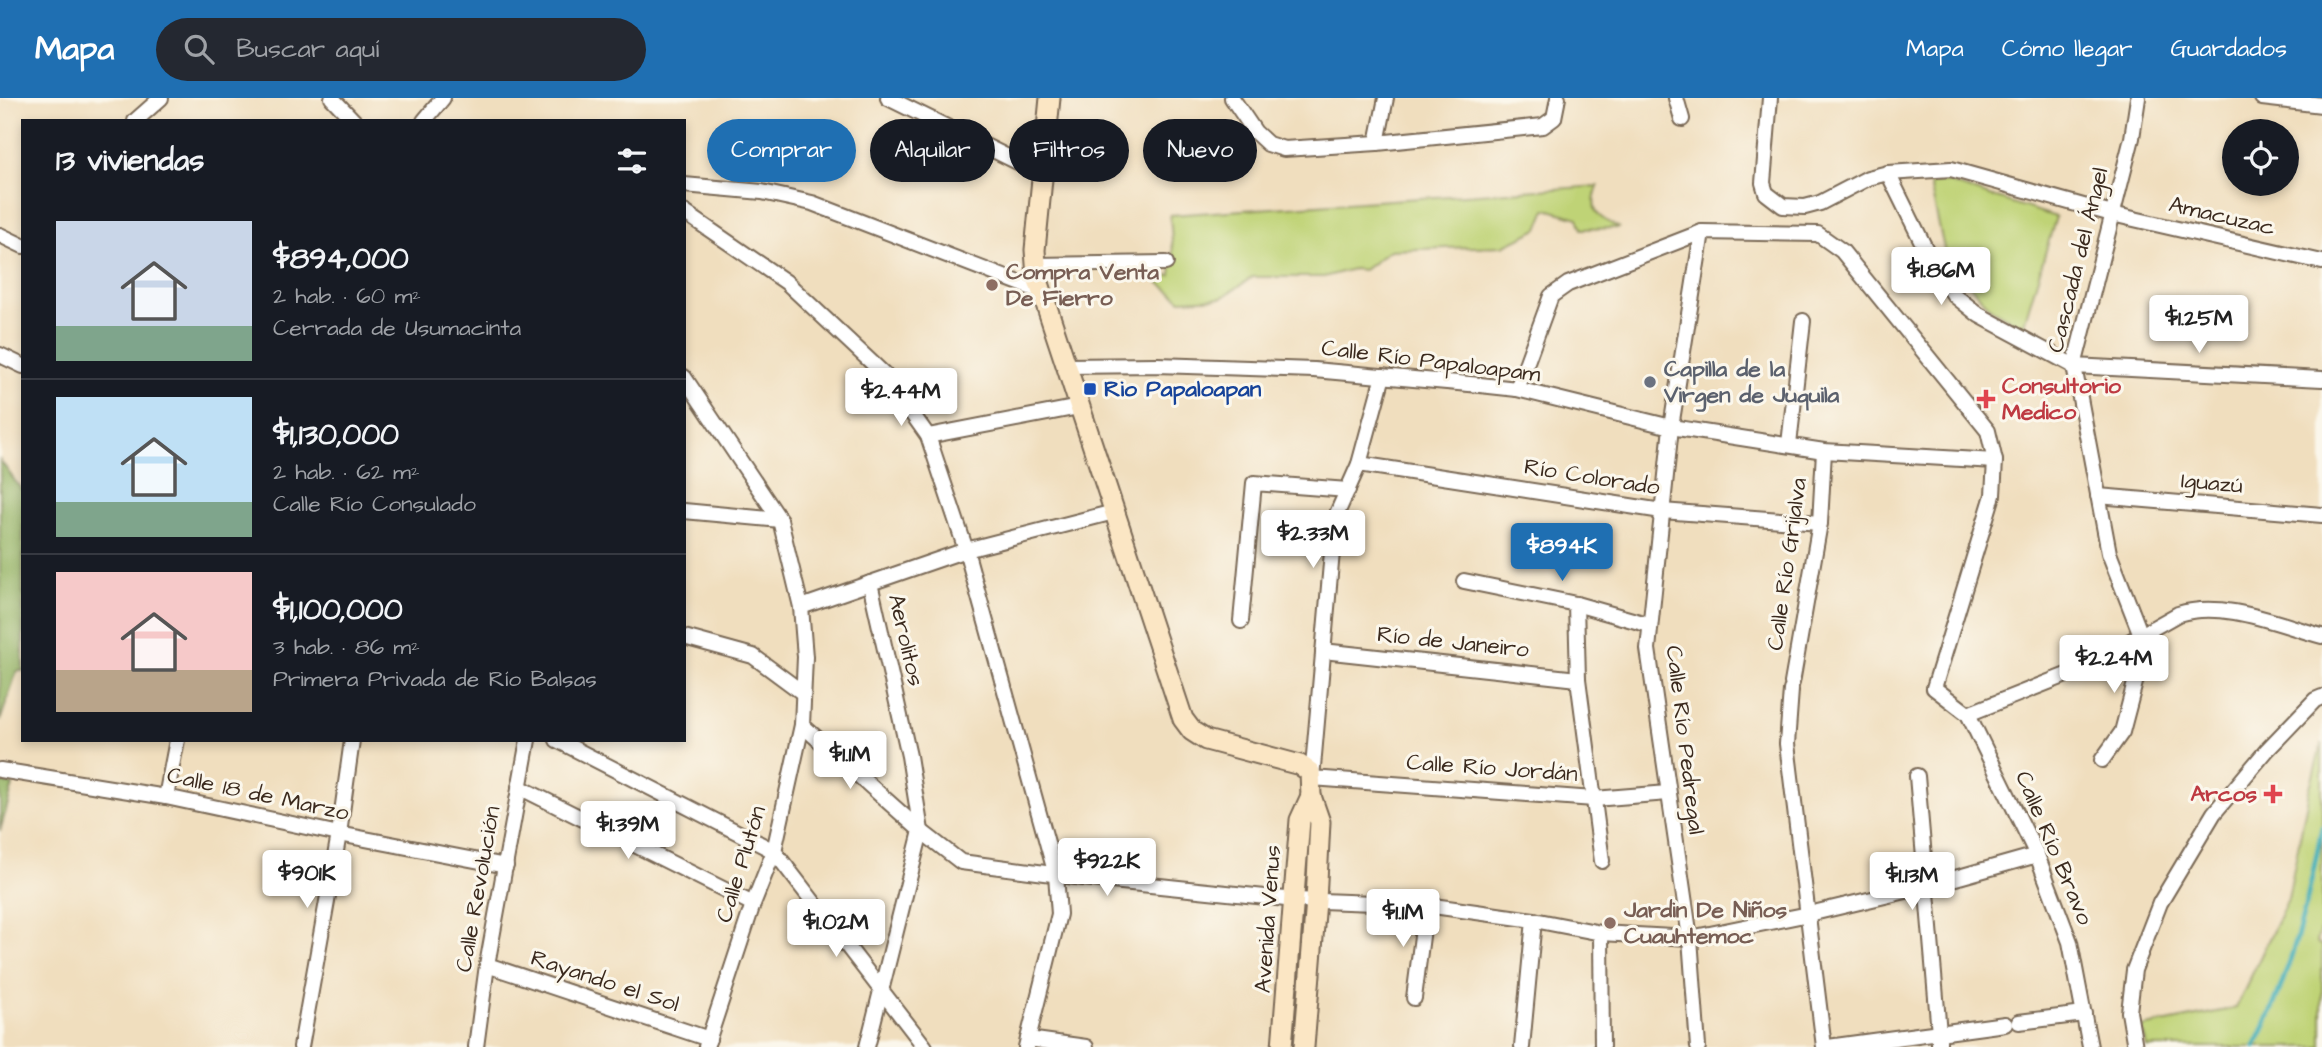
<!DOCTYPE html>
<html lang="es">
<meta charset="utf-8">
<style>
:root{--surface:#171b24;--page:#242831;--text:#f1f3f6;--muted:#9ea1a6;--line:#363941;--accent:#1f6fb2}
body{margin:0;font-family:"Architects Daughter",sans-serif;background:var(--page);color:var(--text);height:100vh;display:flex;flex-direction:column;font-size:26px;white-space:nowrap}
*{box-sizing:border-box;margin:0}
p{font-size:23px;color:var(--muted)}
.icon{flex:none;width:38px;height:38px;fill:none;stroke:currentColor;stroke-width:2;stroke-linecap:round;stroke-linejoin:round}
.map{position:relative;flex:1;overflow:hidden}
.drawer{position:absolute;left:21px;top:21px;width:665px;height:623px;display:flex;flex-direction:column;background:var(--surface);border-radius:0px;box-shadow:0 4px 10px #0003}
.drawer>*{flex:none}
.top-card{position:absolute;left:707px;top:21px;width:665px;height:63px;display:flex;gap:14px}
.buttons{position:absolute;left:2222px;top:21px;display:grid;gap:14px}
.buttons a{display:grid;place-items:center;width:77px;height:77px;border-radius:50%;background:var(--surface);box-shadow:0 4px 10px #0003;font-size:35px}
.price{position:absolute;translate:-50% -60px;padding:0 16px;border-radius:7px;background:#fff;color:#222;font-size:23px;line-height:46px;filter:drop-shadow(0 2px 4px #0008)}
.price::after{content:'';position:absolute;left:50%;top:42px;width:21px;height:16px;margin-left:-10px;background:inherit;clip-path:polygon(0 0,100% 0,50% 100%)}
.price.selected{background:var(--accent);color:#fff}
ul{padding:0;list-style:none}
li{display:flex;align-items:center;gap:21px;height:175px;padding:0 35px}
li+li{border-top:2px solid var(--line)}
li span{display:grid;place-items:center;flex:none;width:196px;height:140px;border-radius:0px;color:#555}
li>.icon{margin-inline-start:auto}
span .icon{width:84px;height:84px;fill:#fffc;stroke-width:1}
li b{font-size:30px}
h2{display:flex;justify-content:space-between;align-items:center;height:84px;padding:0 35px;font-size:30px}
.pill{padding:0 24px;border-radius:32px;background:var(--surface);box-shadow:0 4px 10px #0003;font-size:24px;line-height:63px}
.pill.selected{background:var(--accent);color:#fff}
header{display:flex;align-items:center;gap:42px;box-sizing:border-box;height:98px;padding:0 35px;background:var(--accent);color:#fff}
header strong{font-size:33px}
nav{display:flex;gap:38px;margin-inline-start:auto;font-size:24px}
.search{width:490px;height:63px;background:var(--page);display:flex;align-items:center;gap:18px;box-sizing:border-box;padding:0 24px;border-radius:38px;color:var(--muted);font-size:26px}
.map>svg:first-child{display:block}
</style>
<header>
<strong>Mapa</strong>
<div class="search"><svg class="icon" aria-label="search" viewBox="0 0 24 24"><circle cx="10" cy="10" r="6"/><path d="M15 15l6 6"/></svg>Buscar aquí</div>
<nav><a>Mapa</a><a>Cómo llegar</a><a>Guardados</a></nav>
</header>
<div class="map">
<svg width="2322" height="949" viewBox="0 0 2322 949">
<rect width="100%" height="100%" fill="#fbf7ec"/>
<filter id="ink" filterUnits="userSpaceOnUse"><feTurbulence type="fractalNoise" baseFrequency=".0143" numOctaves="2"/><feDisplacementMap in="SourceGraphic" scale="14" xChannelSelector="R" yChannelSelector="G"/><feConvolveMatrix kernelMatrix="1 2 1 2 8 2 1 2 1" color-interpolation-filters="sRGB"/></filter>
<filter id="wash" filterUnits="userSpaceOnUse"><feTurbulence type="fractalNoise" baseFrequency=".00686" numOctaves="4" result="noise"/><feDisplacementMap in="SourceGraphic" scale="28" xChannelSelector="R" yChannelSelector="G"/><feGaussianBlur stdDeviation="1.57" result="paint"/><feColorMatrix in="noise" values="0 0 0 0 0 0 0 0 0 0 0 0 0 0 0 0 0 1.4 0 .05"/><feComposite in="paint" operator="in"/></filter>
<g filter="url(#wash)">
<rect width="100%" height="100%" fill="#f0debe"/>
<g fill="#bfd376" stroke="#7d7e4a" stroke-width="2">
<path d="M 1946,84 L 2056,119 L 2023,229 L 1990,210 L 1967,184 L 1944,151 L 1930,86 Z"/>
<path d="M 1598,88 C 1588,114 1598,120 1620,130 L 1582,131 L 1578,120 L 1546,111 L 1538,131 L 1503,148 L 1390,152 L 1364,172 L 1353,171 L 1324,179 L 1253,179 L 1221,200 L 1181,202 L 1151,178 L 1171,177 L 1173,155 L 1170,117 Z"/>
<path d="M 2322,645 L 2322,821 L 2317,845 L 2322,847 L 2322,949 L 2147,949 L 2142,929 L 2236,910 L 2288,801 L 2309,693 Z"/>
</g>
<g fill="#97b567" stroke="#697042" stroke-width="2">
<path d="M 0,362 L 23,394 L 23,573 L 17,573 L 0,623 Z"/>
<path d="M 0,684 L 13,687 L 0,733 Z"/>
</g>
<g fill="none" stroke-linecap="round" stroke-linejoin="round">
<path stroke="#39abb5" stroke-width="5" d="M 2255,949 C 2291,876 2307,808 2322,729"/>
</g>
</g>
<g filter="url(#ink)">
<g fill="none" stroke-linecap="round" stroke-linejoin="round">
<defs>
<g id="minor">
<path d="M 332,0 L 354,23"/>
<path d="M 888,0 L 1042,76"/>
<path d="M 1232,0 L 1255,34 L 1268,46 L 1284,51 L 1377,45 L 1543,28 L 1554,20 L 1558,0"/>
<path d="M 1676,0 L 1682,21"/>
<path d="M 1770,0 L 1763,85 L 1766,95 L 1783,108 L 1805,109 L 1820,105 L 1868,80 L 1888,75 L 1951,71 L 2112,116 L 2322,164"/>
<path d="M 2262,0 L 2322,7"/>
<path d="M 135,23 L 161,0"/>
<path d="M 424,23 L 443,0"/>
<path d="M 1377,45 L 1386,0"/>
<path d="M 1888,75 L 1929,158 L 1954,197 L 1979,217 L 2074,268 L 2322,281"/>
<path d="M 684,87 L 762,94 L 812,105 L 1040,193"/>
<path d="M 684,114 L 786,184 L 884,276 L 928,338 L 966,452 L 1056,777 L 1059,816 L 1026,949"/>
<path d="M 0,137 L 23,148"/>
<path d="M 1035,167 L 1166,165"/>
<path d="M 0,257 L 23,268"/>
<path d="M 1065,268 L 1157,267 L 1314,272 L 1480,287 L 1517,291 L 1671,329 L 1824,353 L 1995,363"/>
<path d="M 1383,278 L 1359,366 L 1335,420 L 1312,680 L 1594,701 L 1668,695"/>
<path d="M 684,279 L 780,422 L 801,509 L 805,559 L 802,627 L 774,753 L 753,806 L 706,949"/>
<path d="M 1517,291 L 1551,198 L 1568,186 L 1702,134 L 1818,136 L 1842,153 L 1988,333 L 1995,363 L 1993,397 L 1934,590 L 1968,616 L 2037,757 L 2070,844 L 2090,949"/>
<path d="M 928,338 L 1079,309"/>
<path d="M 1789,346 L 1803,223"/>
<path d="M 1359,366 L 1662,413 L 1820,425"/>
<path d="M 2098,398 L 2322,417"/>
<path d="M 684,413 L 780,422"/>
<path d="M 1464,483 L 1576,506 L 1650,527"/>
<path d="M 1576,506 L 1578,581 L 1602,763"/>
<path d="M 801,509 L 966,452 L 1114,414"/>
<path d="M 1241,523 L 1254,385 L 1348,392"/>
<path d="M 684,539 L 753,558 L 803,595"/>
<path d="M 1323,553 L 1578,581"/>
<path d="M 1792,585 L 1820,425 L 1824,353"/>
<path d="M 1791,592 L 1787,646 L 1824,949"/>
<path d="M 1968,616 L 2079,572 L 2178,516 C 2224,502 2277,526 2322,538"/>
<path d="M 802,627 L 921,733 L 961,764 L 1083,780 L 1295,802 L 1426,807 L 1534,822 L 1601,835 L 1690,840 L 1809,816 L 1927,788 L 2037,757"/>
<path d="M 557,642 L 774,753 L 925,949"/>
<path d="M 2102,662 L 2122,634 L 2141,562 L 2141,537 L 2109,455 L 2074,268 L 2132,40 L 2138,0"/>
<path d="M 0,672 L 166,699 L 339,736 L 506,768"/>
<path d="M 1917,678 L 1939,935 L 1939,949"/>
<path d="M 519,689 L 753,806"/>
<path d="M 166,699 L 177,642"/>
<path d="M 1601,835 L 1602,949"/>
<path d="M 487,867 L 709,941"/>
<path d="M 1414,900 L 1426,807"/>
<path d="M 2019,924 L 2084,916"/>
<path d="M 1939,935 L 2005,926"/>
<path d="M 1028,941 L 1086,949"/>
<path d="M 301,949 L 339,736 L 352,642"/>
<path d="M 476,949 L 487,867 L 528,642"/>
<path d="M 867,949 L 921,733 L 909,658 L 870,485"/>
<path d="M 1522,949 L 1534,822"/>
<path d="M 1698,949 L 1690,840 L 1648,551 L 1671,329 L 1702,134"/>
<path d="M 1828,949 L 1932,935"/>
<path d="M 2135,949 L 2129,914 L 2134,872 L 2160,805 L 2214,715 L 2267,652 L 2315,602 L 2322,599"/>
</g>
<g id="secondary">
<path d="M 1050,0 L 1035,152 L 1037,179 L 1183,621 L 1192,633 L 1206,642 L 1300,667 L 1310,674 L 1311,698 L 1320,724 L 1316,803 L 1304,949"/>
<path d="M 1282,949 L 1300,722 L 1311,698"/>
</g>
</defs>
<use href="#minor" stroke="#7a6956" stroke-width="18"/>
<use href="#secondary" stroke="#7a6956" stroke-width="23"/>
<use href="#minor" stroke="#fff" stroke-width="14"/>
<use href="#secondary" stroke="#fbe6c4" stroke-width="19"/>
</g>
</g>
<g fill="#8d6e63" stroke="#fbf7ec" stroke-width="2.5">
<circle cx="992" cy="187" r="7"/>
<circle cx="1610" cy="825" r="7"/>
</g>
<circle fill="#6b7280" stroke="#fbf7ec" stroke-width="2.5" cx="1650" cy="284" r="7"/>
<rect fill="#1a4fb4" stroke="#fbf7ec" stroke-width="2.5" x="1083" y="284" width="14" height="14" rx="3.5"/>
<g fill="#e0444e" stroke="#fbf7ec" stroke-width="2.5">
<path d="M1982.5 290.5h7v7h7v7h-7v7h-7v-7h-7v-7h7z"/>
<path d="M2269.5 685.5h7v7h7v7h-7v7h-7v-7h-7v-7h7z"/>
</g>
<g text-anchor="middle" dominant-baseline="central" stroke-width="6" stroke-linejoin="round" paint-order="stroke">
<g font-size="23" fill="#3b2a1e" stroke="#fbf7ec">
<text transform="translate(2222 118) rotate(13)">Amacuzac</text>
<text transform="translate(2078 162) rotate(-76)">Cascada del Ángel</text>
<text transform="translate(1431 263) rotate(7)">Calle Río Papaloapam</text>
<text transform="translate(1592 379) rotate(9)">Río Colorado</text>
<text transform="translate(2212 385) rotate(5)">Iguazú</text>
<text transform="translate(1787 466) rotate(-82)">Calle Río Grijalva</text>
<text transform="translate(906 542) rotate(77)">Aerolitos</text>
<text transform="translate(1453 544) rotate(6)">Río de Janeiro</text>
<text transform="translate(1685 642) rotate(83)">Calle Río Pedregal</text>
<text transform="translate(1492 670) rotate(4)">Calle Río Jordán</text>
<text transform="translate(258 696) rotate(12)">Calle 18 de Marzo</text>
<text transform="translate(2054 750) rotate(67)">Calle Río Bravo</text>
<text transform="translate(741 766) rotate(-73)">Calle Plutón</text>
<text transform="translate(478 791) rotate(-80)">Calle Revolución</text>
<text transform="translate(1268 821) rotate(-86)">Avenida Venus</text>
<text transform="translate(605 883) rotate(18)">Rayando el Sol</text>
</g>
<g font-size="23" font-weight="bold" fill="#785e54" stroke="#fbf7ec" text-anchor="start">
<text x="1006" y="174">Compra Venta<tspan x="1006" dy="26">De Fierro</tspan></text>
<text x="1624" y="812">Jardin De Niños<tspan x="1624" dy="26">Cuauhtemoc</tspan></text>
</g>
<g font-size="23" font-weight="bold" fill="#5b616d" stroke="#fbf7ec" text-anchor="start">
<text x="1664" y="271">Capilla de la<tspan x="1664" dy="26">Virgen de Juquila</tspan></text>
</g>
<g font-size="23" font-weight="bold" fill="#be3a42" stroke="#fbf7ec" text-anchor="start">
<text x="2002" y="288">Consultorio<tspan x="2002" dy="26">Medico</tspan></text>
<text x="2257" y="696" text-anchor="end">Arcos</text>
</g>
<g font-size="23" font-weight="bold" fill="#164399" stroke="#fbf7ec" text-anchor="start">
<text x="1104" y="291">Rio Papaloapan</text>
</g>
</g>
</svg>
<div class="buttons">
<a><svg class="icon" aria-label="locate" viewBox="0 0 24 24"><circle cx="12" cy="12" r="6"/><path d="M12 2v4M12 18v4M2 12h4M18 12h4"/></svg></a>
</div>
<b class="price" style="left:1941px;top:209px">$1.86M</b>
<b class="price" style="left:2199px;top:257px">$1.25M</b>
<b class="price" style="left:901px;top:330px">$2.44M</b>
<b class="price" style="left:1313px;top:472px">$2.33M</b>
<b class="price selected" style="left:1562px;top:485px">$894K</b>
<b class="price" style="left:2114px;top:597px">$2.24M</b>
<b class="price" style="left:850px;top:693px">$1.1M</b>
<b class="price" style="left:628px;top:763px">$1.39M</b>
<b class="price" style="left:1107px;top:800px">$922K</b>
<b class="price" style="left:307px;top:812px">$901K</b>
<b class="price" style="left:1912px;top:814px">$1.13M</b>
<b class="price" style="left:1403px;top:851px">$1.1M</b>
<b class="price" style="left:836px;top:861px">$1.02M</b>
<div class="top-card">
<a class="pill selected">Comprar</a>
<a class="pill">Alquilar</a>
<a class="pill">Filtros</a>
<a class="pill">Nuevo</a>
</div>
<section class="drawer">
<h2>13 viviendas<svg class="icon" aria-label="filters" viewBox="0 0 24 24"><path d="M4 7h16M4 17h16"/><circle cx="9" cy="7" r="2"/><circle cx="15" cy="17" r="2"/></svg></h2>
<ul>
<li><span style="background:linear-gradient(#c9d6e8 75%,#7fa58c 0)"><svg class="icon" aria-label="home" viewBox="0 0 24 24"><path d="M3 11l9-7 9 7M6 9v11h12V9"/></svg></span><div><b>$894,000</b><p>2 hab. · 60 m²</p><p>Cerrada de Usumacinta</p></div></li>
<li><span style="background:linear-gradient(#bfe0f5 75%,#7fa58c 0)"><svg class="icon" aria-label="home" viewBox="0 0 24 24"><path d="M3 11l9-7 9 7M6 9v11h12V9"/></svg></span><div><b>$1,130,000</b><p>2 hab. · 62 m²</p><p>Calle Río Consulado</p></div></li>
<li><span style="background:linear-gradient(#f6c9c9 70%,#b9a48a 0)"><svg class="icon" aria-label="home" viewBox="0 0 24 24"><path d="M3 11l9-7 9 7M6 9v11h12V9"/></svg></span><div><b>$1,100,000</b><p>3 hab. · 86 m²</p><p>Primera Privada de Río Balsas</p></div></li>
</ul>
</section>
</div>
